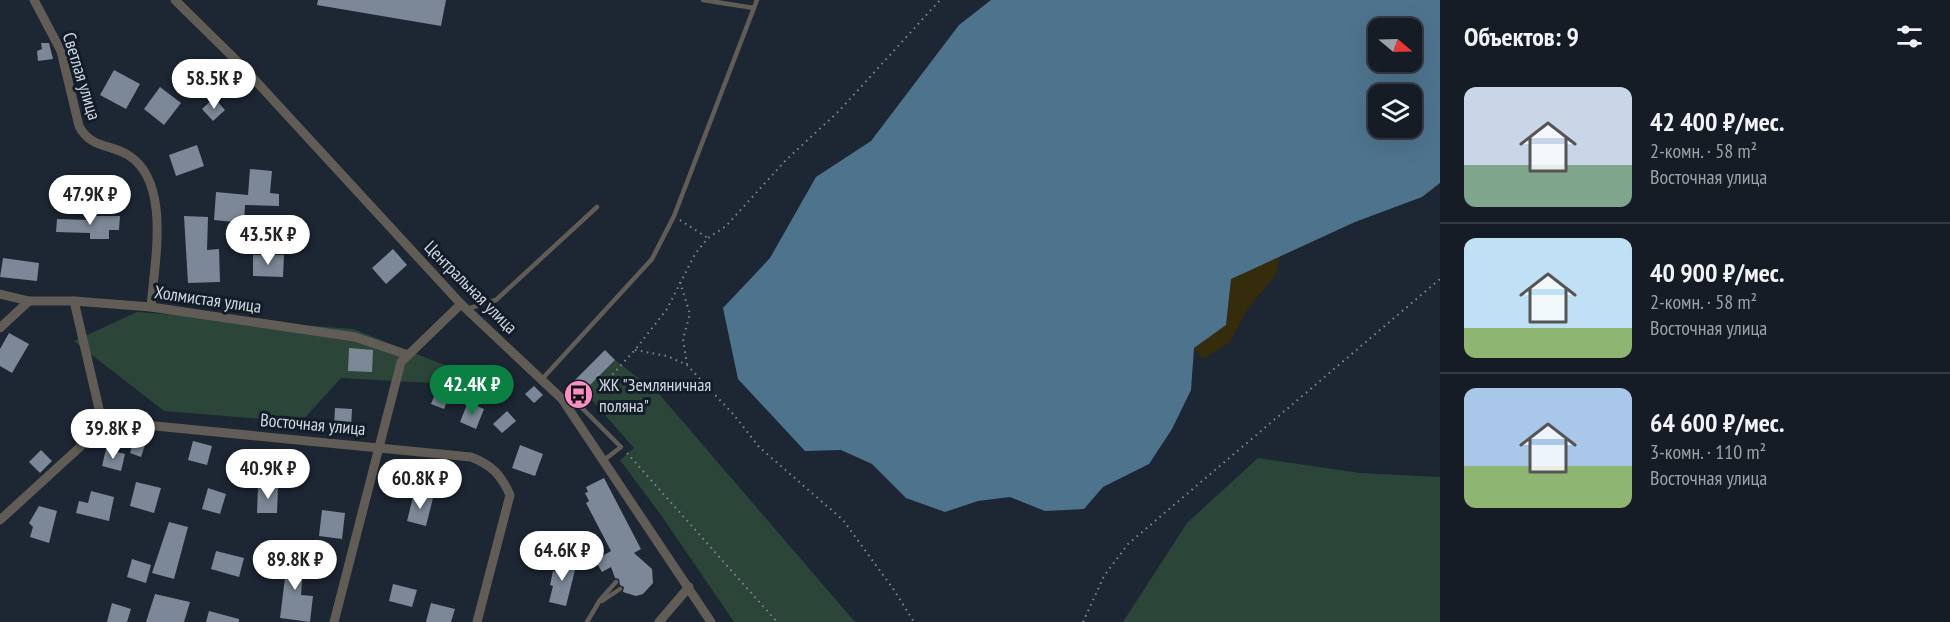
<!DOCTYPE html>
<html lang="ru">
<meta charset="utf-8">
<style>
:root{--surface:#161c26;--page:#232932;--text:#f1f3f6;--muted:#9ea1a7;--line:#353a43;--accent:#0b8043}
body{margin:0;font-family:"PT Sans Narrow",sans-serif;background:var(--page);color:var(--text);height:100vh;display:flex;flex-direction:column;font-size:22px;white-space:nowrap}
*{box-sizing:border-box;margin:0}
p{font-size:20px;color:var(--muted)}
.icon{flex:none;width:33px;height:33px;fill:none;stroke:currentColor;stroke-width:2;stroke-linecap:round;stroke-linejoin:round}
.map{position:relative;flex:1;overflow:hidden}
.details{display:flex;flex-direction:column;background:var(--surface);width:510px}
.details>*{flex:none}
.needle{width:39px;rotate:109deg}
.controls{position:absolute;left:1368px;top:18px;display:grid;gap:12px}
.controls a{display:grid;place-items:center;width:54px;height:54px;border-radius:12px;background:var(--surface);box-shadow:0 6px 24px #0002,0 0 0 2px var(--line);font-size:30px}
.price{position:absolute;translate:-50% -51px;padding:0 14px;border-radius:21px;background:#fff;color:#222;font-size:20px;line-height:39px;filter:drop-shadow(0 2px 3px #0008)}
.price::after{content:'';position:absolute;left:50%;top:36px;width:18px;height:14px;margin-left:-9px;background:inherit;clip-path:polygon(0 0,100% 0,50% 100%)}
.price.active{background:var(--accent);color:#fff}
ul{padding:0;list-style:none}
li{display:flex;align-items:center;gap:18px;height:150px;padding:0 24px}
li+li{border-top:2px solid var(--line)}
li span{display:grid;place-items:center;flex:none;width:168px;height:120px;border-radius:12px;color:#555}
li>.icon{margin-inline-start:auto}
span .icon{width:72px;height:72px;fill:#fffc;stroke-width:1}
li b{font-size:26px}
h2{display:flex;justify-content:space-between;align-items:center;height:72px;padding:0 24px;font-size:26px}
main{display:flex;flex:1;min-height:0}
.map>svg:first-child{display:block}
</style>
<main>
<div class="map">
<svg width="1440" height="622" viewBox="0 0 1440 622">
<rect width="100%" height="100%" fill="#1d2633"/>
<g fill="#2b4638">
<path d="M 137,312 L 353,329 L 447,366 L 465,385 L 341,378 L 301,422 L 164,411 L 74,341 Z"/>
<path d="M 615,360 L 660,395 L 855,622 L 734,622 L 661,515 L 620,460 L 634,448 L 584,391 Z"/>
<path d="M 1258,458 L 1360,473 L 1440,477 L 1440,622 L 1123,622 L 1187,523 Z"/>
</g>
<path fill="#352c0b" d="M 1280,255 L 1276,274 L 1247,310 L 1230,342 L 1203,359 L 1194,348 L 1226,325 L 1231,279 Z"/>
<path fill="#4e748d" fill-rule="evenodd" d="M 991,0 L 1440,0 L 1440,183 L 1422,197 L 1355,222 L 1231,279 L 1226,325 L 1194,348 L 1191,390 L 1172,429 L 1149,464 L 1103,487 L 1084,509 L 1045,511 L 1010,497 L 978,501 L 945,512 L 906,498 L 872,464 L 841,450 L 805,451 L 738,379 L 723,308 L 770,258 L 816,177 L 871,141 L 959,25 ZM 1378,28 L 1412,28 L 1412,62 L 1378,62 ZM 1378,94 L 1412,94 L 1412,128 L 1378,128 Z"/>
<g fill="#7c8897">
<path d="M 318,0 L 446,0 L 441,26 L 317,5 Z"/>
<path d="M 41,43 L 49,43 L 53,59 L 38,61 L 37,51 L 42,49 Z"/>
<path d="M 114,70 L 140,84 L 126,109 L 100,95 Z"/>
<path d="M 160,87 L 181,103 L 164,125 L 144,109 Z"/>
<path d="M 214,98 L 225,110 L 213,121 L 202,109 Z"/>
<path d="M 197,145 L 204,166 L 176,176 L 169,155 Z"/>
<path d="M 250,169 L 272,171 L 270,193 L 279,194 L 279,206 L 245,205 L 244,223 L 214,220 L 216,192 L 248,195 Z"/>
<path d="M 90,216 L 120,216 L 119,230 L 109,230 L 109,239 L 90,239 L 90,233 L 56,232 L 57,219 L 90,220 Z"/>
<path d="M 184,216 L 208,217 L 207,250 L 219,249 L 220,282 L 188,283 Z"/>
<path d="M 393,249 L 407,265 L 386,284 L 372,268 Z"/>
<path d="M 253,255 L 284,255 L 283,277 L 253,276 Z"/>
<path d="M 3,258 L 39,263 L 37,281 L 0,277 Z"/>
<path d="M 9,333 L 29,344 L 12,373 L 0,366 L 0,349 Z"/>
<path d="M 349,348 L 373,350 L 372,372 L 348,371 Z"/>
<path d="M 605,350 L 615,360 L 584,391 L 574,381 Z"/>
<path d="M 534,386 L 543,395 L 534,403 L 525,394 Z"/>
<path d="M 435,394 L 448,399 L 444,409 L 431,404 Z"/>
<path d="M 468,402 L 484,409 L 476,429 L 460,422 Z"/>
<path d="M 335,408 L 352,409 L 351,429 L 334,428 Z"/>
<path d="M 507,411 L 516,421 L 502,433 L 493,424 Z"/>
<path d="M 135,435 L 147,439 L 141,457 L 130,453 Z"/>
<path d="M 193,441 L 212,446 L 207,465 L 188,460 Z"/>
<path d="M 520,445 L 543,454 L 535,476 L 512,468 Z"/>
<path d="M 106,449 L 125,454 L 121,471 L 102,466 Z"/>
<path d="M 41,450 L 52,461 L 40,473 L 29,462 Z"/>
<path d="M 604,478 L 641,549 L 634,553 L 652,569 L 653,583 L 643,594 L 636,596 L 623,592 L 624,587 L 620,585 L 619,579 L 615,578 L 611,567 L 602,572 L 595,560 L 611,551 L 586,503 L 589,501 L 585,493 L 588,492 L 586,487 Z"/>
<path d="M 136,482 L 161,488 L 154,513 L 130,506 Z"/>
<path d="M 258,487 L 278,487 L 277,513 L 257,513 Z"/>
<path d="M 208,488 L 226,494 L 220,514 L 202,509 Z"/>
<path d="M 91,491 L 114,497 L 109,521 L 76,513 L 79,501 L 88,503 Z"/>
<path d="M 414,493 L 433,498 L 426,526 L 407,521 Z"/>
<path d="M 39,506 L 57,511 L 49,543 L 30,537 L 33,527 L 29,523 Z"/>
<path d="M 322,510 L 345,513 L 342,539 L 319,536 Z"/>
<path d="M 169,522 L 188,527 L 174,579 L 152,573 Z"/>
<path d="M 216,551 L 244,558 L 239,577 L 211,569 Z"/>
<path d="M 285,555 L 304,556 L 301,595 L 313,596 L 310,622 L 280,618 L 285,578 L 283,578 Z"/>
<path d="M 561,558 L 577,562 L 566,606 L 549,602 L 553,586 L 550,585 L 553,571 L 557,572 Z"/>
<path d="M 132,559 L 151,565 L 146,583 L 127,577 Z"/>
<path d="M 393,584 L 417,590 L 412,607 L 389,601 Z"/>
<path d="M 155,594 L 190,602 L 184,622 L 146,622 Z"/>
<path d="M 112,603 L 131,609 L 127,622 L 107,622 Z"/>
<path d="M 431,603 L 455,609 L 451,622 L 426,622 Z"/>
<path d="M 209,611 L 239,619 L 239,622 L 206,622 Z"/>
</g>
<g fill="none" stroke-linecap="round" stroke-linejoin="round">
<g stroke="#808892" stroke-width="2" stroke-dasharray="1.5 4.5" stroke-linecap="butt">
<path d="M 680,220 L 708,238"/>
<path d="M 680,282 L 690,314 L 683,339 L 687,364"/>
<path d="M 635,350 L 667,356 L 687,365 L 734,415 L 759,447 L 843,520 L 894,590 L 914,622"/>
<path d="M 588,401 L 635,350 L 667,309 L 695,254 L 708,238 L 726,226 L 786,160 L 839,111 L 940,0"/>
<path d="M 627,453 L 777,622"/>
<path d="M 1083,622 L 1104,576 L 1128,544 L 1440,279"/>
</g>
<g stroke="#615d56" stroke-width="4.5">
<path d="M 703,0 L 754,8"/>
<path d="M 467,309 L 496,300 L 597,207"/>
<path d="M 543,378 L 652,259 L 674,216 L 757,0"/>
<path d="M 565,399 L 582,408 L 621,447 L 604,460"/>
<path d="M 602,601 L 620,589"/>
<path d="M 587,622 L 600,600 L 616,582"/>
</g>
<g stroke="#615d56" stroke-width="9">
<path d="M 34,0 L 61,51 L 79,126 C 90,148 110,144 128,155 C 172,182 154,264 151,307"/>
<path d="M 175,0 L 240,64 L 461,304 L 562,399 L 711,622"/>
<path d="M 0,294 L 29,301 L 74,301 L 151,307 L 355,337 L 408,355"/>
<path d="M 74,301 L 103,426"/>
<path d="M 0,328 L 29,301"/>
<path d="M 0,520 L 103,426 L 115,422 L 471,457 C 492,465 501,475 510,495 L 477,622"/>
<path d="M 334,622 L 401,362 L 461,304"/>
<path d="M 659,622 L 689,587"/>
</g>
</g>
<defs>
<symbol id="bus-disc" viewBox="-11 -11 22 22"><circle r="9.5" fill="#fb8fc4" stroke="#131d29"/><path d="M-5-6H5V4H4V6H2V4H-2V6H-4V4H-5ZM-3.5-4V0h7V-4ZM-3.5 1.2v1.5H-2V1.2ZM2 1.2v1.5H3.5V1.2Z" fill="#111"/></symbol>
</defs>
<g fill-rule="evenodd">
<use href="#bus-disc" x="562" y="378" width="33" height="33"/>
</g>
<g text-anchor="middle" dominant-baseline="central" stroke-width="6" stroke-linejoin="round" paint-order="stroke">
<g font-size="18" fill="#d2d9e1" stroke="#131d29">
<text transform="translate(82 76) rotate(73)">Светлая улица</text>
<text transform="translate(471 287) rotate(45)">Центральная улица</text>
<text transform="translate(208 299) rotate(8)">Холмистая улица</text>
<text transform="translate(313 424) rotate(5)">Восточная улица</text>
</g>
<g font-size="18" fill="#d2d9e1" stroke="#131d29" text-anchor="start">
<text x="599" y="384">ЖК "Земляничная<tspan x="599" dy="21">поляна"</tspan></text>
</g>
</g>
</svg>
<div class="controls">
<a><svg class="needle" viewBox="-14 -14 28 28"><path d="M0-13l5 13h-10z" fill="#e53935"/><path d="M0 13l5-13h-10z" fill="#9ea1a7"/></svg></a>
<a><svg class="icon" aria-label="layers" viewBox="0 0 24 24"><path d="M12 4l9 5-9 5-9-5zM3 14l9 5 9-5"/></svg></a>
</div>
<b class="price" style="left:214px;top:110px">58.5K ₽</b>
<b class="price" style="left:90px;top:226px">47.9K ₽</b>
<b class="price" style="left:268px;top:266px">43.5K ₽</b>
<b class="price active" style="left:472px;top:416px">42.4K ₽</b>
<b class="price" style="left:113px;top:460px">39.8K ₽</b>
<b class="price" style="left:268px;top:500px">40.9K ₽</b>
<b class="price" style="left:420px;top:510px">60.8K ₽</b>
<b class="price" style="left:562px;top:582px">64.6K ₽</b>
<b class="price" style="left:295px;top:591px">89.8K ₽</b>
</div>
<section class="details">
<h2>Объектов: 9<svg class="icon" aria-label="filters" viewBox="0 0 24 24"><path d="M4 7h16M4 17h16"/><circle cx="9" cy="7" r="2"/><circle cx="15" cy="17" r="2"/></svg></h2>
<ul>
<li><span style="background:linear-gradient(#c9d6e8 65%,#7fa58c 0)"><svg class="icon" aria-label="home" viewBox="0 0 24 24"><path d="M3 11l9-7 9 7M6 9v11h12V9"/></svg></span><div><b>42 400 ₽/мес.</b><p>2-комн. · 58 m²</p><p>Восточная улица</p></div></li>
<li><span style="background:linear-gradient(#bfe0f5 75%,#8fb573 0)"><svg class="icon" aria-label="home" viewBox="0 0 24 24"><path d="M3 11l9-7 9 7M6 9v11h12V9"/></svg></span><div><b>40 900 ₽/мес.</b><p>2-комн. · 58 m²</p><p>Восточная улица</p></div></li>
<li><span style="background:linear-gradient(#a9c7e8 65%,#8fb573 0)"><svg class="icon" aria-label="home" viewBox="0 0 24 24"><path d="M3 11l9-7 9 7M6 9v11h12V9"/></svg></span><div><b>64 600 ₽/мес.</b><p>3-комн. · 110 m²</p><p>Восточная улица</p></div></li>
</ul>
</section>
</main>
